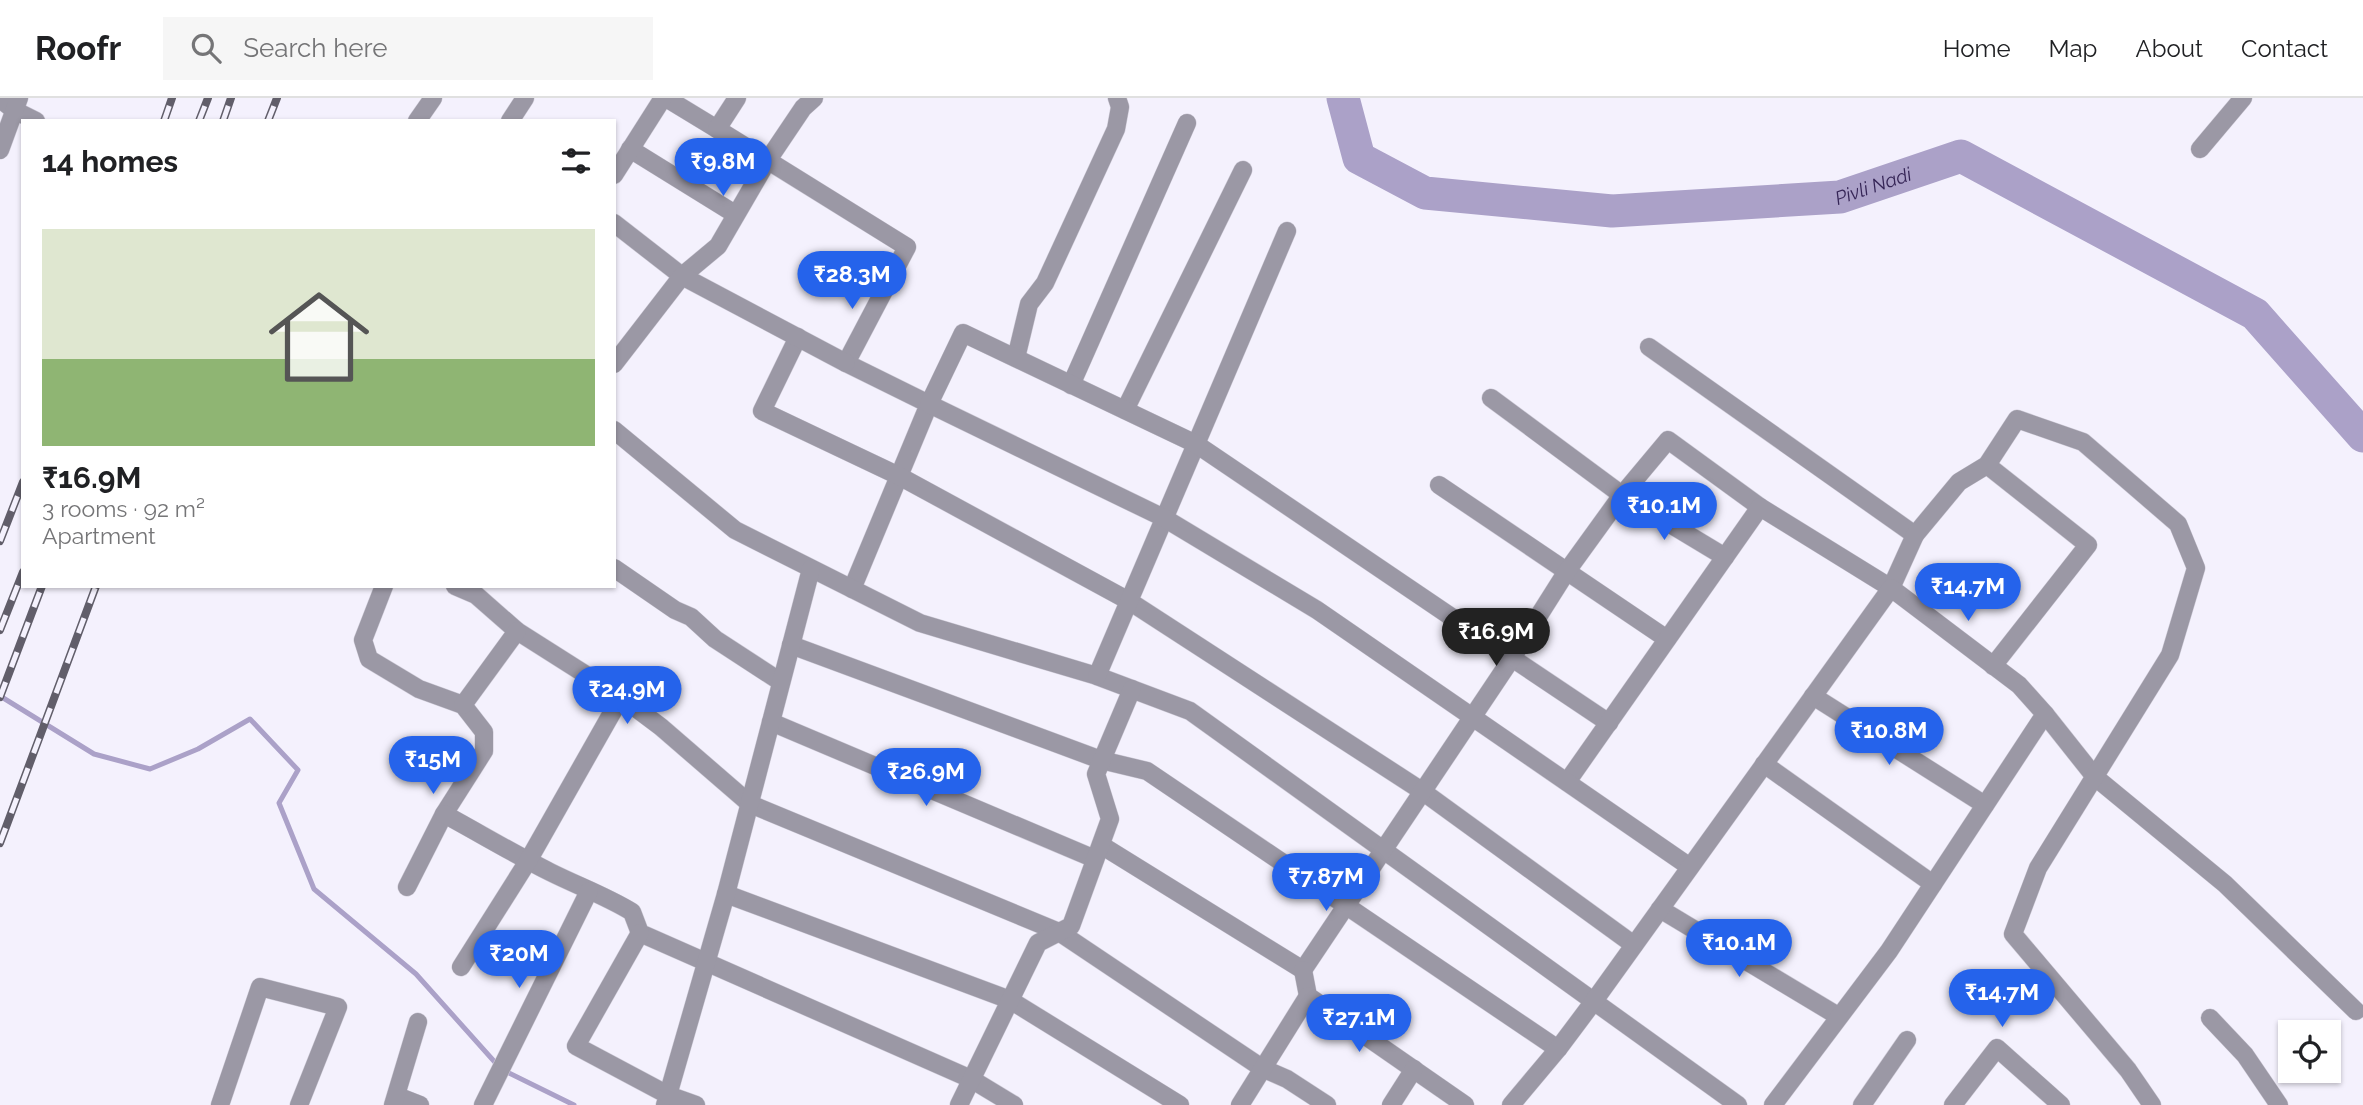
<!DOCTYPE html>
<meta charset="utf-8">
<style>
:root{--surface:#fff;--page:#f6f6f6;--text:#202124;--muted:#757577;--line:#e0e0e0;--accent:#2563eb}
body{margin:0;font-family:Raleway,sans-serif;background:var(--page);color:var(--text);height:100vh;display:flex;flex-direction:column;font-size:26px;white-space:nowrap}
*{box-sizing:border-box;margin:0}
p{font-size:23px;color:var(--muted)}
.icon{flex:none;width:38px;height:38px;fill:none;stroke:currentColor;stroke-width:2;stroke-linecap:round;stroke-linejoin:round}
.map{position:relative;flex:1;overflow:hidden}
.drawer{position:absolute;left:21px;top:21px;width:595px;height:469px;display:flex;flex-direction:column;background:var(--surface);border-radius:0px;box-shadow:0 2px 5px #0004}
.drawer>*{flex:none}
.tools{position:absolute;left:2278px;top:922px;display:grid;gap:14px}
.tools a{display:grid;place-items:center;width:63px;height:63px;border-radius:0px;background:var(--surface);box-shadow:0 2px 5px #0004;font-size:35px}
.price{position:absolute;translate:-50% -60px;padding:0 16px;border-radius:24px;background:var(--accent);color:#fff;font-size:23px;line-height:46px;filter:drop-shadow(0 2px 4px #0008)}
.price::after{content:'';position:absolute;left:50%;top:42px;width:21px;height:16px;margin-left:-10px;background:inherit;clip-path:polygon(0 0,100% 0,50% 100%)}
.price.current{background:#222;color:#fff}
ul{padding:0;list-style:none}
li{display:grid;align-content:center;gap:14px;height:371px;padding:0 21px}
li+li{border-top:2px solid var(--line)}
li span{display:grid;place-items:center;height:217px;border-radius:0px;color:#555}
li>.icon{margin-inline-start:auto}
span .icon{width:126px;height:126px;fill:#fffc;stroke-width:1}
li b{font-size:30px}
h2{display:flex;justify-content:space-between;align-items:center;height:84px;padding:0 21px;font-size:30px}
header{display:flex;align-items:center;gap:42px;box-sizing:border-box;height:98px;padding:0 35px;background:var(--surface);border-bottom:2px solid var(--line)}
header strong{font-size:33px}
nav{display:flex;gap:38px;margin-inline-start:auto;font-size:24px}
.search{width:490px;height:63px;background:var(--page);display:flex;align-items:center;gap:18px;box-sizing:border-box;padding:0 24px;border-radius:0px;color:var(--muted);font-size:26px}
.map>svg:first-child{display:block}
</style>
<header>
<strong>Roofr</strong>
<div class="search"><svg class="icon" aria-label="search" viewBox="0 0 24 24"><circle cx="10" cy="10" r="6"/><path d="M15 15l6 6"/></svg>Search here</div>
<nav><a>Home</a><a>Map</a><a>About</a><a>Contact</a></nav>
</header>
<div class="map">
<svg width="2363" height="1007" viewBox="0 0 2363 1007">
<rect width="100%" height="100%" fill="#f4f1fd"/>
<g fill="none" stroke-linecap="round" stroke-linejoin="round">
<path stroke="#aba1c8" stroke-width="5" d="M 0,598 L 94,656 L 150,671 L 198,651 L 250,621 L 298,672 L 279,705 L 314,791 L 416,876 L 501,971 L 574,1007"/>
<path stroke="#aba1c8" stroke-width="33" id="s1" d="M 1343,0 L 1359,60 L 1425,95 L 1612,113 L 1840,99 L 1961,58 L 2255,216 L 2363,338"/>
<defs>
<g id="minor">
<path d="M 666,0 L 717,31"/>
<path d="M 737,0 L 717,31 L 907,149 L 846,265 L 929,306 L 852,491"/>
<path d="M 0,1 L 14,12 L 36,23"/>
<path d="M 417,23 L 433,0"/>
<path d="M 510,23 L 525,0"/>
<path d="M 630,51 L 735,116"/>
<path d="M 2200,51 L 2243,0"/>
<path d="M 0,52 L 19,0"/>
<path d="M 614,77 L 663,0"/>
<path d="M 614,125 L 682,178 L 718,148 L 768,62 L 803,10 L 814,0"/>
<path d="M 798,239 L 762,313 L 899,378 L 1129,503 L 1422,693 L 1634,847"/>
<path d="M 1649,249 L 1915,437"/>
<path d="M 1016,260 L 1029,206 L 1045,185 L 1116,31 L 1120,9 L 1117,0"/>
<path d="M 614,266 L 682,178 L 846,265"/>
<path d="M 1071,287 L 1187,25"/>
<path d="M 1491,300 L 1622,397 L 1725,459"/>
<path d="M 1125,312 L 1243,72"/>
<path d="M 614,332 L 735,432 L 920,525 L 1097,578 L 1190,613 L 1738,1007"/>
<path d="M 1987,367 L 2088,447 L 1993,568"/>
<path d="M 1439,387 L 1667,541"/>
<path d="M 614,470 L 675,512 L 691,519 L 715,541 L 781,584"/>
<path d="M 384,488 L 363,542 L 369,561 L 419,591 L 463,607 L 484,634 L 484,653 L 444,716 L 407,789"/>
<path d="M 455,488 L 476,497 L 517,533 L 621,599 L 661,629 L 750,706 L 1059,834 L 1262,970 L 1287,981 L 1327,1007"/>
<path d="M 791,547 L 1101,662 L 1147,673 L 1558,951"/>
<path d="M 1097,578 L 1287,133"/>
<path d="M 1813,598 L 1985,707"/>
<path d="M 463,607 L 517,533"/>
<path d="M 2045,616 L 2095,679 L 2225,786 L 2356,913"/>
<path d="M 771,624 L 1095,761"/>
<path d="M 1609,625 L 1512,560 L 1567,473 L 1622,397 L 1668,342 L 1760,409"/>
<path d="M 1764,666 L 1933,786"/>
<path d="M 1567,684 L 1760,409 L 1891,490 L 1915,437 L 1959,384 L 1987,367 L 2017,321 L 2083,344 L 2178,426 L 2196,470 L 2170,557 L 2038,770 L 2013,836 L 2128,972 L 2152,1007"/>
<path d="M 444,716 C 479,735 514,756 550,774 C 578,788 606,798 632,814 L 640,835 L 971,981 L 1014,1007"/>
<path d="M 1101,747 L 1303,872 C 1372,768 1442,664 1512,560 L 1196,346 L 963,235 L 929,306 L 1164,420 L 1317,512 L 1690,769"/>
<path d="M 726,796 L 1010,902 L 1180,1007"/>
<path d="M 1660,811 L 1838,918"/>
<path d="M 640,835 L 576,948 L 668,997 L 665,1007"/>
<path d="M 461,869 L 528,763 L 621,599"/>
<path d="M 1303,872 L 1308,898 L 1465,1007"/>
<path d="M 2210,920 L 2245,957 L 2279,1007"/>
<path d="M 397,998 L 420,1007"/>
<path d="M 220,1007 L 260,889 L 338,909 L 299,1007"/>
<path d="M 393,1007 L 418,924"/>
<path d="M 483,1007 L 589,793"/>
<path d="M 696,1007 L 668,997 L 726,796 L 811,471"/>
<path d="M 959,1007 L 1038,845 L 1071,828 L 1110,721 L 1096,676 L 1132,591"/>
<path d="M 1240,1007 L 1308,898"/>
<path d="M 1391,1007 L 1414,971"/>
<path d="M 1511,1007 L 1558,951 L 1594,903 L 1891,490 L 2019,587 L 2045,616 L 1889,853 L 1773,1007"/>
<path d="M 1862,1007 L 1907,942"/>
<path d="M 1953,1007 L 1997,950 L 2061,1007"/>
</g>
</defs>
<use href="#minor" stroke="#cfccd8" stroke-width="19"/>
<use href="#minor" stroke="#9b98a5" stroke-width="18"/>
<defs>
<g id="rail">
<path d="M 164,23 L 172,0"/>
<path d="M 199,23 L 208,0"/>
<path d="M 223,23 L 231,0"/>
<path d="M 268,23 L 277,0"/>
<path d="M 0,443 L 23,384"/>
<path d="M 0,532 L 23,474"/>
<path d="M 0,599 L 42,488"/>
<path d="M 0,745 L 96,488"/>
</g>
</defs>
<use href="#rail" stroke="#615e6a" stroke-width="8"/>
<use href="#rail" stroke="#f4f1fd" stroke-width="5" stroke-dasharray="16" stroke-linecap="butt"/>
</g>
<g text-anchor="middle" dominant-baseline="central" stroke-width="5" stroke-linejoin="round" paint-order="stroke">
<g font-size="19" font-style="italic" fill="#352556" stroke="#f4f1fd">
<text stroke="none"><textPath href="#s1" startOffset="588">Pivli Nadi</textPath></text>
</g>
</g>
</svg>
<div class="tools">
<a><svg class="icon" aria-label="locate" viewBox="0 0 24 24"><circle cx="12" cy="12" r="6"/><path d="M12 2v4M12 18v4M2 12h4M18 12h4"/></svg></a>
</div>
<b class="price" style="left:723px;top:100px">₹9.8M</b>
<b class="price" style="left:852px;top:213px">₹28.3M</b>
<b class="price" style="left:1664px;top:444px">₹10.1M</b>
<b class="price" style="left:1968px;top:525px">₹14.7M</b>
<b class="price current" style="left:1496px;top:570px">₹16.9M</b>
<b class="price" style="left:627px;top:628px">₹24.9M</b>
<b class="price" style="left:1889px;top:669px">₹10.8M</b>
<b class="price" style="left:433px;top:698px">₹15M</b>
<b class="price" style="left:926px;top:710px">₹26.9M</b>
<b class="price" style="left:1326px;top:815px">₹7.87M</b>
<b class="price" style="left:1739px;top:881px">₹10.1M</b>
<b class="price" style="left:519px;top:892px">₹20M</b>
<b class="price" style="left:2002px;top:931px">₹14.7M</b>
<b class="price" style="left:1359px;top:956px">₹27.1M</b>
<section class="drawer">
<h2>14 homes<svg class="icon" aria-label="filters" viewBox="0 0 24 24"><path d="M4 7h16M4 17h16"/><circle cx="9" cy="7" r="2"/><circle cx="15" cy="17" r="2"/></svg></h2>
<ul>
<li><span style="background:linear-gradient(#dfe7d0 60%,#8fb573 0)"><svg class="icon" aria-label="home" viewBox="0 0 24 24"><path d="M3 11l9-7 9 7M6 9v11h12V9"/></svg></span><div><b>₹16.9M</b><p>3 rooms · 92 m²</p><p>Apartment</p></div></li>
</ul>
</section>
</div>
